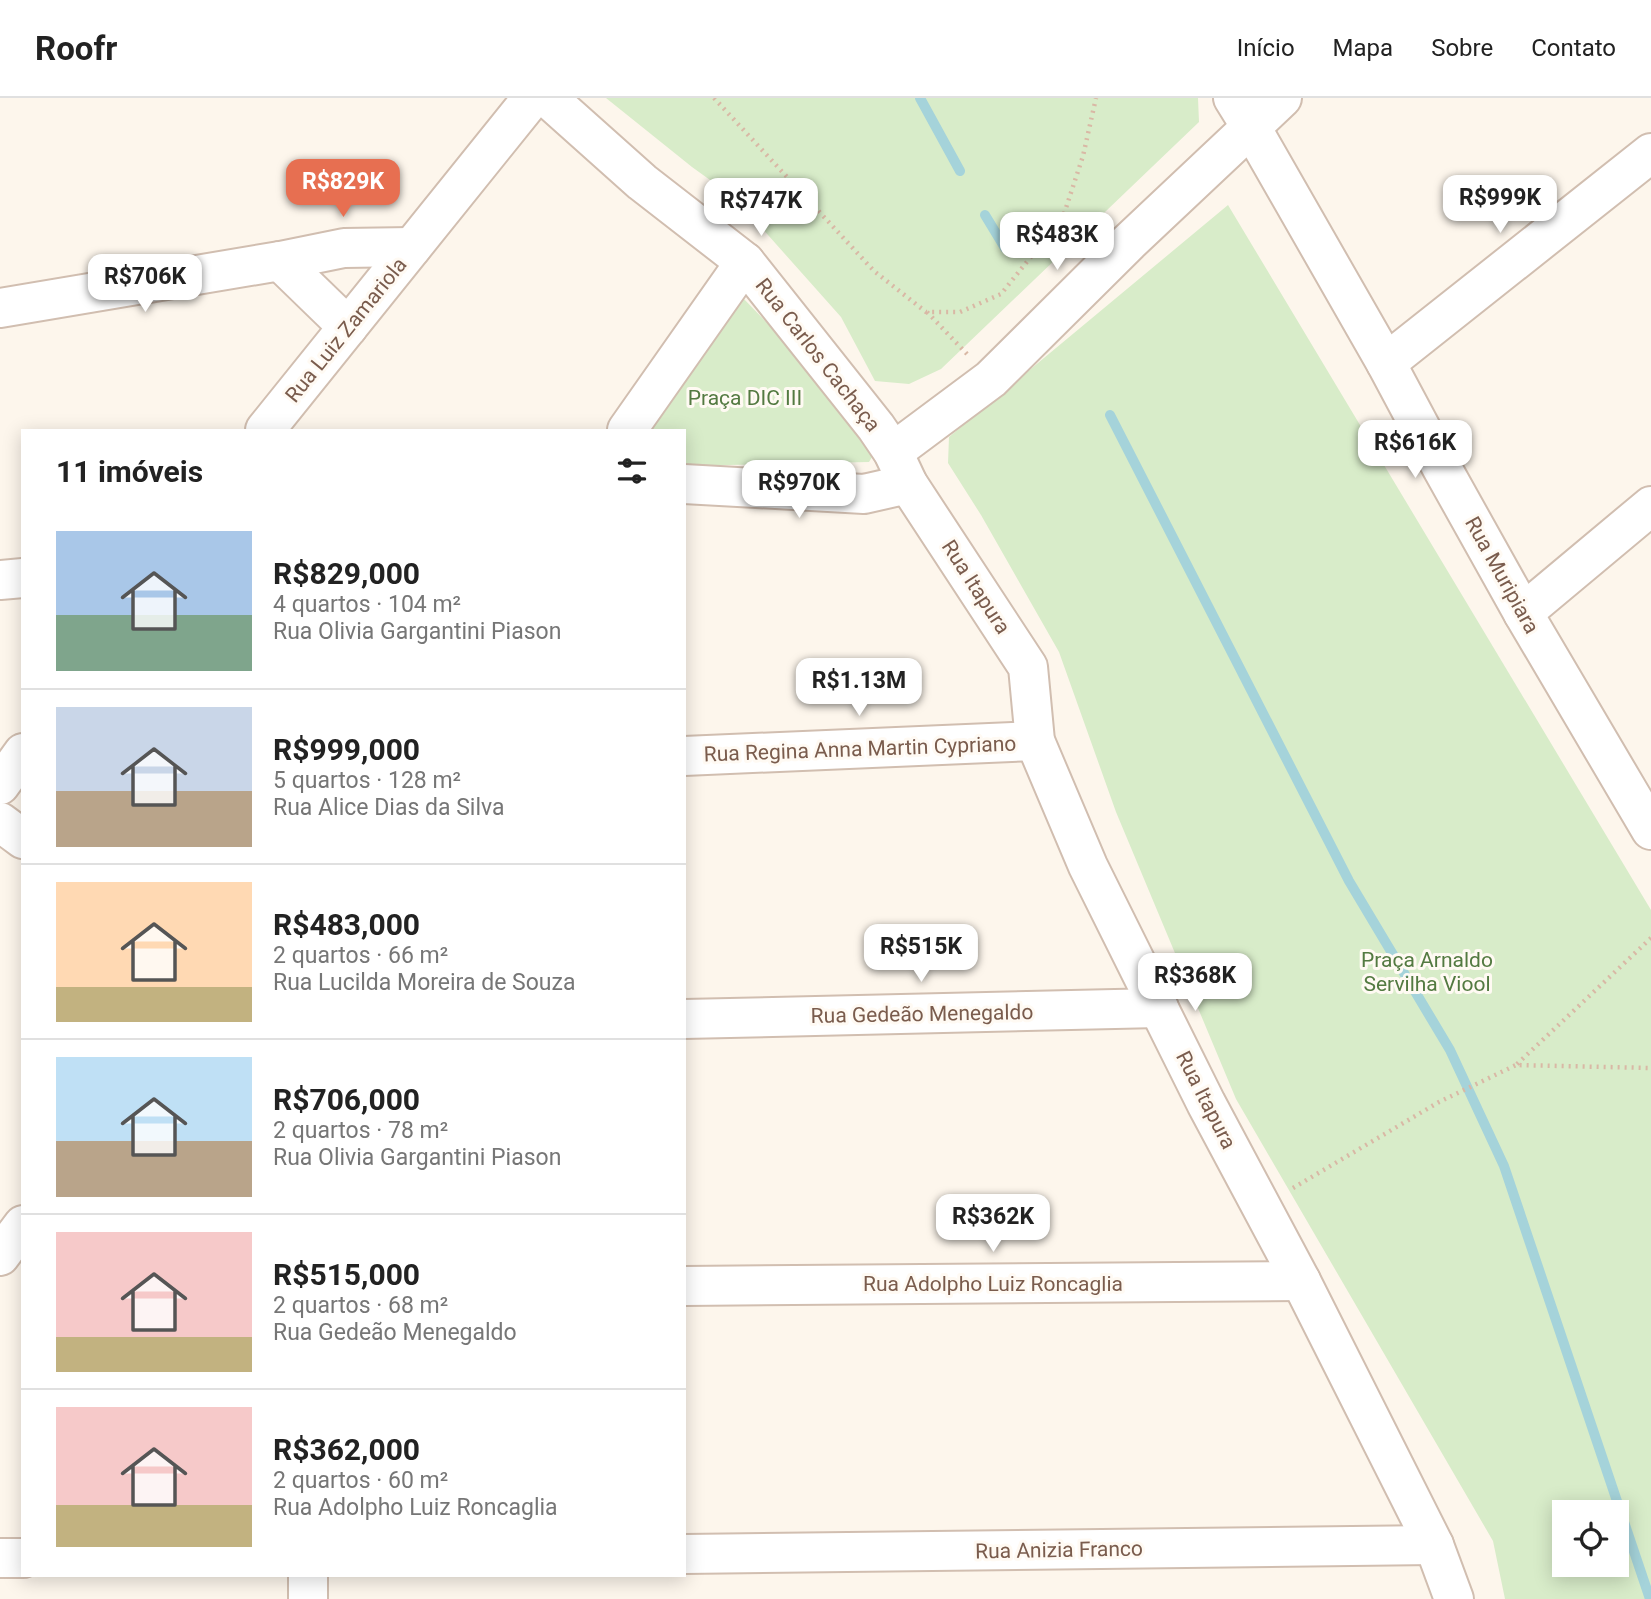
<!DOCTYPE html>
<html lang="pt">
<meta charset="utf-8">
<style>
:root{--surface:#fff;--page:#f6f6f6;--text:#222;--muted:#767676;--line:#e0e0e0;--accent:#e76f51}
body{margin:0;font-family:Roboto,sans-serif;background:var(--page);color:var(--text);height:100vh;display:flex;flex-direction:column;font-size:26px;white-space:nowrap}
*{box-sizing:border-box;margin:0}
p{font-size:23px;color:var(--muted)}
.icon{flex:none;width:38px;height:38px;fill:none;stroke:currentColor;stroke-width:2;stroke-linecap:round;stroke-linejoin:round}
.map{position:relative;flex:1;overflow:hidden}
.side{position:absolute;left:21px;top:331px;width:665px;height:1148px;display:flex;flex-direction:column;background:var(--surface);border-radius:0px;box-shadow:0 4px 18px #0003}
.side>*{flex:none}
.tools{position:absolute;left:1552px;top:1402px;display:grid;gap:14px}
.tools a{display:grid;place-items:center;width:77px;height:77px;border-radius:0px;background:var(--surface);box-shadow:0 4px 18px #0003;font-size:35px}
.price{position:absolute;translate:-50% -60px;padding:0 16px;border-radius:14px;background:#fff;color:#222;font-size:23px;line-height:46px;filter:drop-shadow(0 2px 4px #0008)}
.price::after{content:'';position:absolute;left:50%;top:42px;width:21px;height:16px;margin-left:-10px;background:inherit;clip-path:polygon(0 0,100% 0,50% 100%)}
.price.active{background:var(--accent);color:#fff}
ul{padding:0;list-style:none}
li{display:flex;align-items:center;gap:21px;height:175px;padding:0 35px}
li+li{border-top:2px solid var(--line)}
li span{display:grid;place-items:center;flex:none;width:196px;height:140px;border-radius:0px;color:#555}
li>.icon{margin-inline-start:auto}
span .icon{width:84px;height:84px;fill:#fffc;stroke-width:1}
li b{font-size:30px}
h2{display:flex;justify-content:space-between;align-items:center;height:84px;padding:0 35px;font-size:30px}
header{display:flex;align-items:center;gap:42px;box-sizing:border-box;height:98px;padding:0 35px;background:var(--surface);border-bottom:2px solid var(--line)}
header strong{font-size:33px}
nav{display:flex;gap:38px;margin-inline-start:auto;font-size:24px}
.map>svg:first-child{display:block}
</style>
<header>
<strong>Roofr</strong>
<nav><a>Início</a><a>Mapa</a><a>Sobre</a><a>Contato</a></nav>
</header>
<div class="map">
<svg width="1651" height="1501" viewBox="0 0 1651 1501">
<rect width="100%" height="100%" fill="#fdf6ec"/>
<g fill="#d8ecc9" fill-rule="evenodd">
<path d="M 606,0 L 1198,0 L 1199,24 L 941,271 L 909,286 L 875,283 L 841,219 L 735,100 L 692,69 Z"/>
<path d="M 1228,107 L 1651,812 L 1651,1501 L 1505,1501 L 1493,1443 L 1236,1001 L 1116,714 L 1059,554 L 981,417 L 948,365 L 949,339 ZM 1564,1414 L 1617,1414 L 1617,1466 L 1564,1466 Z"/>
<path d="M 743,200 L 872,334 L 877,351 L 869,364 L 684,368 L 684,332 L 640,332 L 663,288 Z"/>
</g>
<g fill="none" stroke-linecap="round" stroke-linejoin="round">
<g stroke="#a5d3da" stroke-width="10">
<path d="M 920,0 L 960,73"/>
<path d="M 985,117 L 1005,150"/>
<path d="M 1110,317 L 1349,783 L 1450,952 L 1504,1068 L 1650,1501"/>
</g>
<defs>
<g id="minor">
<path d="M 548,0 L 642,84 L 745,164 L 876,329 L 893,354 L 908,386 L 1028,569 L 1035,643 L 1088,768 L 1206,1005 L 1301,1183 L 1434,1447 L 1454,1501"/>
<path d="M 1233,0 L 1251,29 L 1386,265 L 1442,370 L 1523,515 L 1651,732"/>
<path d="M 280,163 L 348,229"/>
<path d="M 0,210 L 280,163 L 344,150 L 412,149"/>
<path d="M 1386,265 L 1651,55"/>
<path d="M 265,332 L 532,0"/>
<path d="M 627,332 L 745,164"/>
<path d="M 893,354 L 991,281 L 1129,144 L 1282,0"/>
<path d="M 684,386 L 864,396 L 908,386"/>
<path d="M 0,482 L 23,480"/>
<path d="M 1523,515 L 1651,408"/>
<path d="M 684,658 L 1035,643"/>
<path d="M 0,687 L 23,655"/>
<path d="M 0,724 L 23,741"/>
<path d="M 684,921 L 1159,910"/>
<path d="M 0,1158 L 23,1127"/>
<path d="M 684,1188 L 1301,1183"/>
<path d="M 684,1456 L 1434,1447"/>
<path d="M 0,1460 L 23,1460"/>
<path d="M 308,1501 L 308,1477"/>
</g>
</defs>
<use href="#minor" stroke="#d1beb0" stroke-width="42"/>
<g stroke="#d9b8a5" stroke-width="4.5" stroke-dasharray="2 5" stroke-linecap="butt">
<path d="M 714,0 L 874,173 L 926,214 L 960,214 L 1001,196 L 1063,119 L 1083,58 L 1096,0"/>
<path d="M 927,214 L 967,256"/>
<path d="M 1651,840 L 1516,967 L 1651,970"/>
<path d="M 1293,1090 L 1439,1004 L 1516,967"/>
</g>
<use href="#minor" stroke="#fff" stroke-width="38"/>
</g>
<g text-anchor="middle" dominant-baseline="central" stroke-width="6" stroke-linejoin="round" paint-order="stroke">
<g font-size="21" fill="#7a5c4d" stroke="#fffaf3">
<text transform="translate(346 232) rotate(-51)">Rua Luiz Zamariola</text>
<text transform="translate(818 257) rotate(52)">Rua Carlos Cachaça</text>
<text transform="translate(1502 477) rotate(61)">Rua Muripiara</text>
<text transform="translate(976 489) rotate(57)">Rua Itapura</text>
<text transform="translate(860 651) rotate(-2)">Rua Regina Anna Martin Cypriano</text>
<text transform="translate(922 916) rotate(-1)">Rua Gedeão Menegaldo</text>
<text transform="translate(1206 1002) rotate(63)">Rua Itapura</text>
<text x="993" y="1186">Rua Adolpho Luiz Roncaglia</text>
<text transform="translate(1059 1452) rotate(-1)">Rua Anizia Franco</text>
</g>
<g font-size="21" fill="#537a41" stroke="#fffaf3">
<text x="745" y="300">Praça DIC III</text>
<text x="1427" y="862">Praça Arnaldo<tspan x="1427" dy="24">Servilha Viool</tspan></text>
</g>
</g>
</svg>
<div class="tools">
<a><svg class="icon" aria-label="locate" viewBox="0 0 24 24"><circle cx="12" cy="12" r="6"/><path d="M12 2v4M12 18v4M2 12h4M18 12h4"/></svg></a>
</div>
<b class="price active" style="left:343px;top:121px">R$829K</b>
<b class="price" style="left:1500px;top:137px">R$999K</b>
<b class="price" style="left:761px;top:140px">R$747K</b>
<b class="price" style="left:1057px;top:174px">R$483K</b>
<b class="price" style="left:145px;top:216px">R$706K</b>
<b class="price" style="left:1415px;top:382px">R$616K</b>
<b class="price" style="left:799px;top:422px">R$970K</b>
<b class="price" style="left:859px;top:620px">R$1.13M</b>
<b class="price" style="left:921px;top:886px">R$515K</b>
<b class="price" style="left:1195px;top:915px">R$368K</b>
<b class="price" style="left:993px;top:1156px">R$362K</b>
<section class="side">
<h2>11 imóveis<svg class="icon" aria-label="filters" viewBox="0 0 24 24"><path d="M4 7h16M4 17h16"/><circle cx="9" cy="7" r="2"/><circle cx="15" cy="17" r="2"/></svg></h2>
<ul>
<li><span style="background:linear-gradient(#a9c7e8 60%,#7fa58c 0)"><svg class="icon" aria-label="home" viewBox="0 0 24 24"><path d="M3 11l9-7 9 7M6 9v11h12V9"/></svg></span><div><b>R$829,000</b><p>4 quartos · 104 m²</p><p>Rua Olivia Gargantini Piason</p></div></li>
<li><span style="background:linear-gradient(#c9d6e8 60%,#b9a48a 0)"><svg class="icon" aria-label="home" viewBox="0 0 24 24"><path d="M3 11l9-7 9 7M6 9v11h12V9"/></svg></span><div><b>R$999,000</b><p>5 quartos · 128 m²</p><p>Rua Alice Dias da Silva</p></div></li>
<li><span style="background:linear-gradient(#ffd9b3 75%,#c2b280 0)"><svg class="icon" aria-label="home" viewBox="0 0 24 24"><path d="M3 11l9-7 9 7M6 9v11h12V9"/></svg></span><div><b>R$483,000</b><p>2 quartos · 66 m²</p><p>Rua Lucilda Moreira de Souza</p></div></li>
<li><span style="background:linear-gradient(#bfe0f5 60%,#b9a48a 0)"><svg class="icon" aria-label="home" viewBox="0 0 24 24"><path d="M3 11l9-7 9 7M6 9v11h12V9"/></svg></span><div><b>R$706,000</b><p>2 quartos · 78 m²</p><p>Rua Olivia Gargantini Piason</p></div></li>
<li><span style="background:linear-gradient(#f6c9c9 75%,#c2b280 0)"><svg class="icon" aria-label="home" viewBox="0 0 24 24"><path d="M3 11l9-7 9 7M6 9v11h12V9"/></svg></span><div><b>R$515,000</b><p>2 quartos · 68 m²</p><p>Rua Gedeão Menegaldo</p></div></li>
<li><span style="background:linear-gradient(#f6c9c9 70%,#c2b280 0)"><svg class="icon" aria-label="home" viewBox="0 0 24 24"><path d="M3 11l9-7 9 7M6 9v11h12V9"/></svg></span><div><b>R$362,000</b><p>2 quartos · 60 m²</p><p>Rua Adolpho Luiz Roncaglia</p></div></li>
</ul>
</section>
</div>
